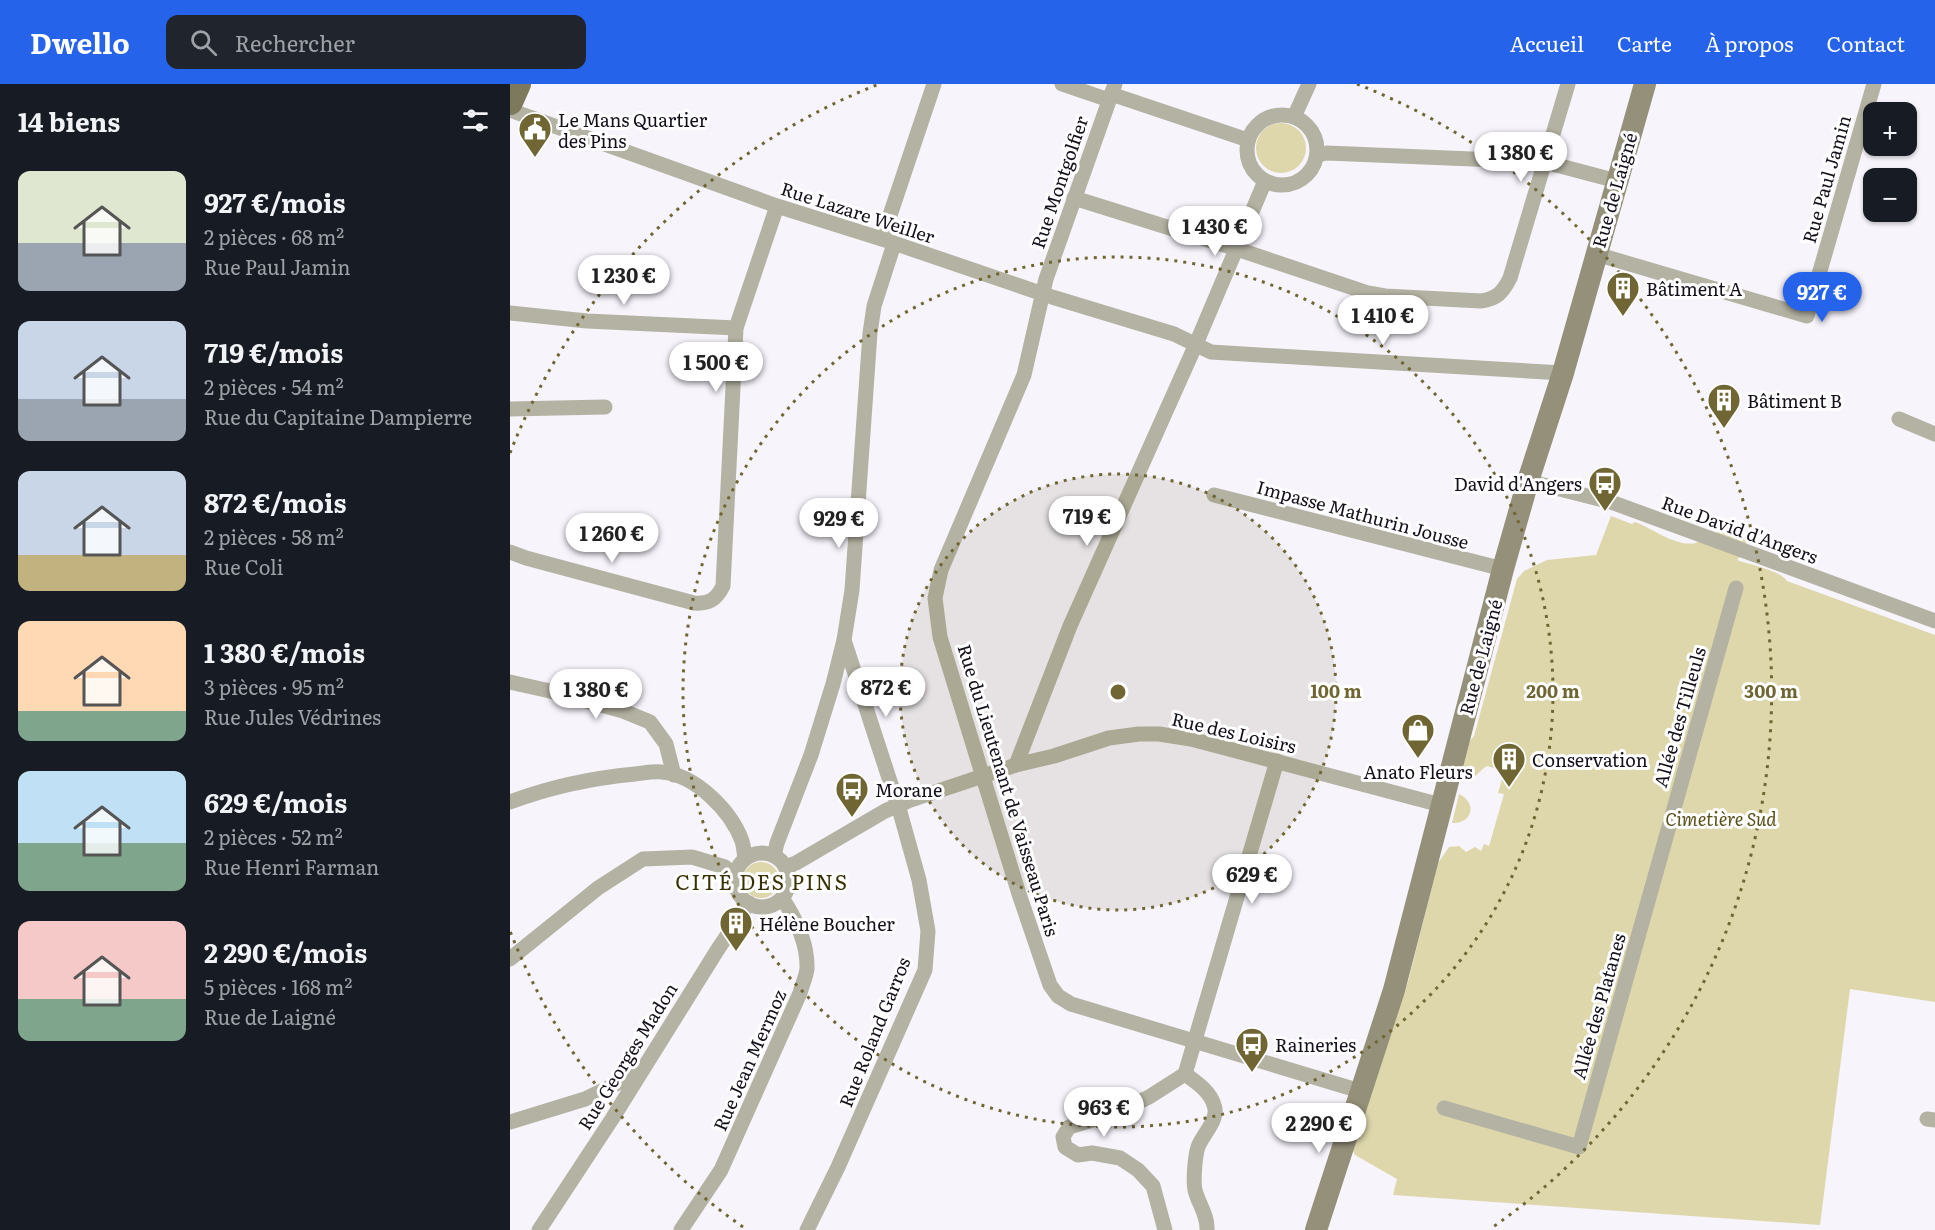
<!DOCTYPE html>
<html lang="fr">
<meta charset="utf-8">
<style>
:root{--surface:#171b24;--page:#20242c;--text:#f1f3f6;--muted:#9ea1a6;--accent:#2563eb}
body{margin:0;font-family:Literata,serif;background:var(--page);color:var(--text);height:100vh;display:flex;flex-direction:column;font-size:22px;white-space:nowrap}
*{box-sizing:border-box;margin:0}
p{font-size:20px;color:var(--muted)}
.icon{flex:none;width:33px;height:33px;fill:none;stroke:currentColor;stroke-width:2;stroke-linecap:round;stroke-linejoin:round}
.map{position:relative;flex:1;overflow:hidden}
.side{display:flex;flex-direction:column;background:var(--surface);width:510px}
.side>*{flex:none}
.tools{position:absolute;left:1353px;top:18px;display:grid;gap:12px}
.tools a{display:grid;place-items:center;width:54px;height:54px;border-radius:12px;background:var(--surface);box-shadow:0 2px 4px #0004;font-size:30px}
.price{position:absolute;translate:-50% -51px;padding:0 14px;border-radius:21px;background:#fff;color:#222;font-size:20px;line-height:39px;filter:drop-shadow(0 2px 3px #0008)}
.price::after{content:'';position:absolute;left:50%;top:36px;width:18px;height:14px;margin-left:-9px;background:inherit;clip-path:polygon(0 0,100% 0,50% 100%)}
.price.active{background:var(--accent);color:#fff}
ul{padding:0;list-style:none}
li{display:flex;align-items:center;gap:18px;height:150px;padding:0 18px}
li span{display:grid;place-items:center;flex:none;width:168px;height:120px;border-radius:12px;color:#555}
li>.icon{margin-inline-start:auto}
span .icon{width:72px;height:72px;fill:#fffc;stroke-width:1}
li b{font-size:26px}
h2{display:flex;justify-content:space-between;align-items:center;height:72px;padding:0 18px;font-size:26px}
header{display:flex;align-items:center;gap:36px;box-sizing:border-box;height:84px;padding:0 30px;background:var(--accent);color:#fff}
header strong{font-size:28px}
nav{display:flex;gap:33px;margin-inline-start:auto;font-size:21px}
.search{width:420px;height:54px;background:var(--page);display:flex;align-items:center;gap:15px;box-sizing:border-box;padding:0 21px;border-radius:12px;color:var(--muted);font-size:22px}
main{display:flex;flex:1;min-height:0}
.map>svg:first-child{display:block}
</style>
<header>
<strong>Dwello</strong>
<div class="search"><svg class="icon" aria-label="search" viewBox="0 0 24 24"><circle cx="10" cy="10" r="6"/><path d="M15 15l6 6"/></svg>Rechercher</div>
<nav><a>Accueil</a><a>Carte</a><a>À propos</a><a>Contact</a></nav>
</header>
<main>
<section class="side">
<h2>14 biens<svg class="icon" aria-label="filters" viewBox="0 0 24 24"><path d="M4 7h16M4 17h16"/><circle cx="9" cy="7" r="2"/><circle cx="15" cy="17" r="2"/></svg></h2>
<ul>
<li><span style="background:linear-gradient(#dfe7d0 60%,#9aa5b1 0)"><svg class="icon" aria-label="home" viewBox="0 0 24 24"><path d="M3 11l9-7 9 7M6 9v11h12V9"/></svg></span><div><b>927 €/mois</b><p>2 pièces · 68 m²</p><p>Rue Paul Jamin</p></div></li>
<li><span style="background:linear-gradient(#c9d6e8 65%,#9aa5b1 0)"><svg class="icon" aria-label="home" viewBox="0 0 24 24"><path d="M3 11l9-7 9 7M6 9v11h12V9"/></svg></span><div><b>719 €/mois</b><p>2 pièces · 54 m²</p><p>Rue du Capitaine Dampierre</p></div></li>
<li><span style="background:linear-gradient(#c9d6e8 70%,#c2b280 0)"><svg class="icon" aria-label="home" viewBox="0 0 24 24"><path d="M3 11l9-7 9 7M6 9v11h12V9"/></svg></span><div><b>872 €/mois</b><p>2 pièces · 58 m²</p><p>Rue Coli</p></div></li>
<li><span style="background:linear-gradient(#ffd9b3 75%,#7fa58c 0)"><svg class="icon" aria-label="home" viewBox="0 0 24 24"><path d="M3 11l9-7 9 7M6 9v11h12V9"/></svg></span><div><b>1 380 €/mois</b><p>3 pièces · 95 m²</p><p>Rue Jules Védrines</p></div></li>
<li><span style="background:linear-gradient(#bfe0f5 60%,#7fa58c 0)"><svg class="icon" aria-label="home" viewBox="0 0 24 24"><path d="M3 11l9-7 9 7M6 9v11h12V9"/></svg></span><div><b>629 €/mois</b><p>2 pièces · 52 m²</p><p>Rue Henri Farman</p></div></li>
<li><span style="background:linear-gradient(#f6c9c9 65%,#7fa58c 0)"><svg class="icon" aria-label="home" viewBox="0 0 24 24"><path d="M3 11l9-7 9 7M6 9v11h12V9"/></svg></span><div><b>2 290 €/mois</b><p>5 pièces · 168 m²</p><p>Rue de Laigné</p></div></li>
</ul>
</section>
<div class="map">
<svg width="1425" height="1146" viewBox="0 0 1425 1146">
<rect width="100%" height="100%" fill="#f7f4fc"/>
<g fill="#ded7ac">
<circle cx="771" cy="64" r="25"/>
<path d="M 1101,432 L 1122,440 L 1125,438 C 1144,445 1165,463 1186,459 C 1194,450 1209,447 1221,447 L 1236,456 L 1237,465 L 1227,476 C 1240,481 1270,486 1277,497 L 1425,551 L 1425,918 L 1340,905 L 1310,1141 L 883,1111 L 887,1095 L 845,1071 L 842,1065 L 869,978 L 898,898 L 928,779 L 939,763 L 949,762 L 956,768 L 965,763 L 971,767 L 974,760 L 979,762 L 994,710 L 988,709 L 992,695 L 984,684 L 977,682 C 966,688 965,701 950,690 L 957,660 L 964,652 L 1007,495 L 1014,487 L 1037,476 L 1086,471 Z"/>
<path d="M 949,710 C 968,719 962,740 942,739 Z"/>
<circle cx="251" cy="796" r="18"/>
</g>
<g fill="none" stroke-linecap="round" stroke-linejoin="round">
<g stroke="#b4b2a2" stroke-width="15">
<path d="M 552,0 L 599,16"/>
<path d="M 605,0 L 536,195 L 514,291 L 431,486 L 425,514 L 430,553 L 509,810 L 540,901 L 548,912 L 561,920 L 850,1007"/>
<path d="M 601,10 L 738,56"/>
<path d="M 0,26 L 267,122 L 372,155 L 542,213 L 664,250 L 701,268 L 1053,289"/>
<circle cx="772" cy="66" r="35"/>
<path d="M 784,33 L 799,0"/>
<path d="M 807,71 L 817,69 L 1035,78 L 1107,97"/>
<path d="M 564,114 L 727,165 L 858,209 L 875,212 L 971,217 C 987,215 993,208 1000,194 L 1058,0"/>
<path d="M 372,155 L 424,0"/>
<path d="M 1086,170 L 1297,232 L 1364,0"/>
<path d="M 0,229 L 77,237 L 226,244"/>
<path d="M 0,325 L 95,323"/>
<path d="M 1389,335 L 1425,350"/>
<path d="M 1018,397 L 1101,418 L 1425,537"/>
<path d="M 704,411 L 993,485"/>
<path d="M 0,468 L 16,474 L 184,519 C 199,520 206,516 213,502 L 226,244 L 267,122"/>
<path d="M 0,598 L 40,607 L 113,627 L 140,638 L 156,660 L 164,691"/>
<path d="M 506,681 L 560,542 L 686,260 L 755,97"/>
<path d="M 0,718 C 40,703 83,694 125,690 C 134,689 144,687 152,688 C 186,691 221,727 232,757 C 234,763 234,769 235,775"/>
<circle cx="252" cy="796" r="27"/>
<path d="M 264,772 L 267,759 L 301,671 L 323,600 L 334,556 L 342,506 L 360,249 L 364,222 L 384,160"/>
<path d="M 275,783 L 286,779 L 375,727 L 398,717 L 506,681 L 544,672 L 599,654 L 629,650 L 649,650 L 681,655 L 931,721"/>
<path d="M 0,875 L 88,804 L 133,775 L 182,773 L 215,783 L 225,792"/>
<path d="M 675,990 C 686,998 700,1007 704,1021 C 710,1035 692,1051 688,1063 C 685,1072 683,1097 685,1106 C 688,1119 698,1131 697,1146"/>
<path d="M 934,1024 L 1069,1063 L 1226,504"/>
<path d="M 1417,1035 L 1425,1036"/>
<path d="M 0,1038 L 75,1015 L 131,988"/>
<path d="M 29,1146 L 102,1035 L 208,865 L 239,819"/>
<path d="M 171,1146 L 211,1086 L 290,909 C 292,901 296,893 297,885 C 298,859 286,835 272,814"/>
<path d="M 297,1146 L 328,1083 L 415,886 L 418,847 L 409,796 L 390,728 L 334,556"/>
<path d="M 655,1146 L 643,1102 L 628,1086 L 610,1074 L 582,1069 L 568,1071 L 555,1063 L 553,1053 L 559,1043 L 606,1029 L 639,1013 L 675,990 L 767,677"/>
</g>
<path stroke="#949079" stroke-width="22" d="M 806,1146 L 884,906 L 993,485 L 1018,397 L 1053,289 L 1135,0"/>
<path stroke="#7d795c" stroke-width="26" d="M 0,18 L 8,0"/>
</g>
<circle cx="608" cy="608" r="218" fill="#6f6633" fill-opacity=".12"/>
<g fill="none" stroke="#6f6633" stroke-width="3" stroke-dasharray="3 6">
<circle cx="608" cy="608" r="218"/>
<circle cx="608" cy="608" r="435"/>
<path d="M233 1143A653 653 0 0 1 0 847M0 369A653 653 0 0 1 369 0M847 0A653 653 0 0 1 983 1143"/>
</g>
<defs>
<symbol id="civic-pin" viewBox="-11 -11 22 30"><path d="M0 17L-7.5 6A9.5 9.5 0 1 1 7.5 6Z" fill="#6f6633" stroke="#fff"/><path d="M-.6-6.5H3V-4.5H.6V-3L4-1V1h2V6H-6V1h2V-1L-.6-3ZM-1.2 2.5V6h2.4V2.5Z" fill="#fff"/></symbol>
<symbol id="building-pin" viewBox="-11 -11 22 30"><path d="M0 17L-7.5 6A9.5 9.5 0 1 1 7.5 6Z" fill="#6f6633" stroke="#fff"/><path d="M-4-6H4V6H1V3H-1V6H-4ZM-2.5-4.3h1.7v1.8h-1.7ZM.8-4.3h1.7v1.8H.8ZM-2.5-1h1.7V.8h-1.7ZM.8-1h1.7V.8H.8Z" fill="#fff"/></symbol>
<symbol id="bus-pin" viewBox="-11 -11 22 30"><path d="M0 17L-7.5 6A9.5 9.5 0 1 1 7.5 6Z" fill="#6f6633" stroke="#fff"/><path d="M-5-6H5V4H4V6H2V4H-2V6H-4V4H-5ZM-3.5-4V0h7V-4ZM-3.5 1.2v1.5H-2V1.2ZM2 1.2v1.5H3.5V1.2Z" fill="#fff"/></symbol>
<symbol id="shop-pin" viewBox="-11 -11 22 30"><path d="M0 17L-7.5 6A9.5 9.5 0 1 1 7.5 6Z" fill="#6f6633" stroke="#fff"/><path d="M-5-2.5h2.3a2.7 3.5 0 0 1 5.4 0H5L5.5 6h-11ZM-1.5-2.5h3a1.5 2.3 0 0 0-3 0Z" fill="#fff"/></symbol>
</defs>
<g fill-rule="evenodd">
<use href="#civic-pin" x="6" y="26" width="38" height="52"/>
<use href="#building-pin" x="1094" y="185" width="38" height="52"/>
<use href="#building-pin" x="1195" y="297" width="38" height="52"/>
<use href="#bus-pin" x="1076" y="380" width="38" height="52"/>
<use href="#shop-pin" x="889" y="627" width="38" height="52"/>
<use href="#building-pin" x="980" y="656" width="38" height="52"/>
<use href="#bus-pin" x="323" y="686" width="38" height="52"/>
<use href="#building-pin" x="207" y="820" width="38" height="52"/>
<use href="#bus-pin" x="723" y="941" width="38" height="52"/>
</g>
<g text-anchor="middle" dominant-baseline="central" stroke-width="6" stroke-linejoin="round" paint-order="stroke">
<g font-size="18" fill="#140f1b" stroke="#fff" text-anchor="start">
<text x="48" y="35">Le Mans Quartier<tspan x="48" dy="21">des Pins</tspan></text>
<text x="1136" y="204">Bâtiment A</text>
<text x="1237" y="316">Bâtiment B</text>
<text x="1072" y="399" text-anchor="end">David d'Angers</text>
<text x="1022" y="675">Conservation</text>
<text x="908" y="687" text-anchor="middle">Anato Fleurs</text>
<text x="365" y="705">Morane</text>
<text x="249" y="839">Hélène Boucher</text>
<text x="765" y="960">Raineries</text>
</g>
<g font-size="18" fill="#140f1b" stroke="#fff">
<text transform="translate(1316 95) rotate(-74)">Rue Paul Jamin</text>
<text transform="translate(549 98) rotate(-71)">Rue Montgolfier</text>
<text transform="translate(1104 106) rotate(-74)">Rue de Laigné</text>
<text transform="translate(348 128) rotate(18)">Rue Lazare Weiller</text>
<text transform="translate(853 430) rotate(15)">Impasse Mathurin Jousse</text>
<text transform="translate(1230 445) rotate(20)">Rue David d'Angers</text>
<text transform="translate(970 573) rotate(-75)">Rue de Laigné</text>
<text transform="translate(1169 633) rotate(-74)">Allée des Tilleuls</text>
<text transform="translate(724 648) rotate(13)">Rue des Loisirs</text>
<text transform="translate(499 706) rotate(73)">Rue du Lieutenant de Vaisseau Paris</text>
<text transform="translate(1088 922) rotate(-74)">Allée des Platanes</text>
<text transform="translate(364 948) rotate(-68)">Rue Roland Garros</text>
<text transform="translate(117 972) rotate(-58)">Rue Georges Madon</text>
<text transform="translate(239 976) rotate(-66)">Rue Jean Mermoz</text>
</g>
<g font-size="18" font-style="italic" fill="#59501a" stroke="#fff">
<text x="1211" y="734">Cimetière Sud</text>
</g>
<g font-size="21" letter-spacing="1.5" fill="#383105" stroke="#fff">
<text x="252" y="796">CITÉ DES PINS</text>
</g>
</g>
<circle cx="608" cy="608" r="9" fill="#6f6633" stroke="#fff" stroke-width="3"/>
<g font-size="18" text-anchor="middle" font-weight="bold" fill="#6f6633" stroke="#fff" stroke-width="6" stroke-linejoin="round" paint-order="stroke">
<text x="826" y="614">100 m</text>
<text x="1043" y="614">200 m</text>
<text x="1261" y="614">300 m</text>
</g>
</svg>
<div class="tools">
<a>+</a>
<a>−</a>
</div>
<b class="price" style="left:1011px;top:99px">1 380 €</b>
<b class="price" style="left:705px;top:173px">1 430 €</b>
<b class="price" style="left:114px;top:222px">1 230 €</b>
<b class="price active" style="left:1312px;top:239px">927 €</b>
<b class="price" style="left:873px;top:262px">1 410 €</b>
<b class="price" style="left:206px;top:309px">1 500 €</b>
<b class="price" style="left:577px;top:463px">719 €</b>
<b class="price" style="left:329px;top:465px">929 €</b>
<b class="price" style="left:102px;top:480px">1 260 €</b>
<b class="price" style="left:376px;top:634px">872 €</b>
<b class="price" style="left:86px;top:636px">1 380 €</b>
<b class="price" style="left:742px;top:821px">629 €</b>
<b class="price" style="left:594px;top:1054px">963 €</b>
<b class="price" style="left:809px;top:1070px">2 290 €</b>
</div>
</main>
